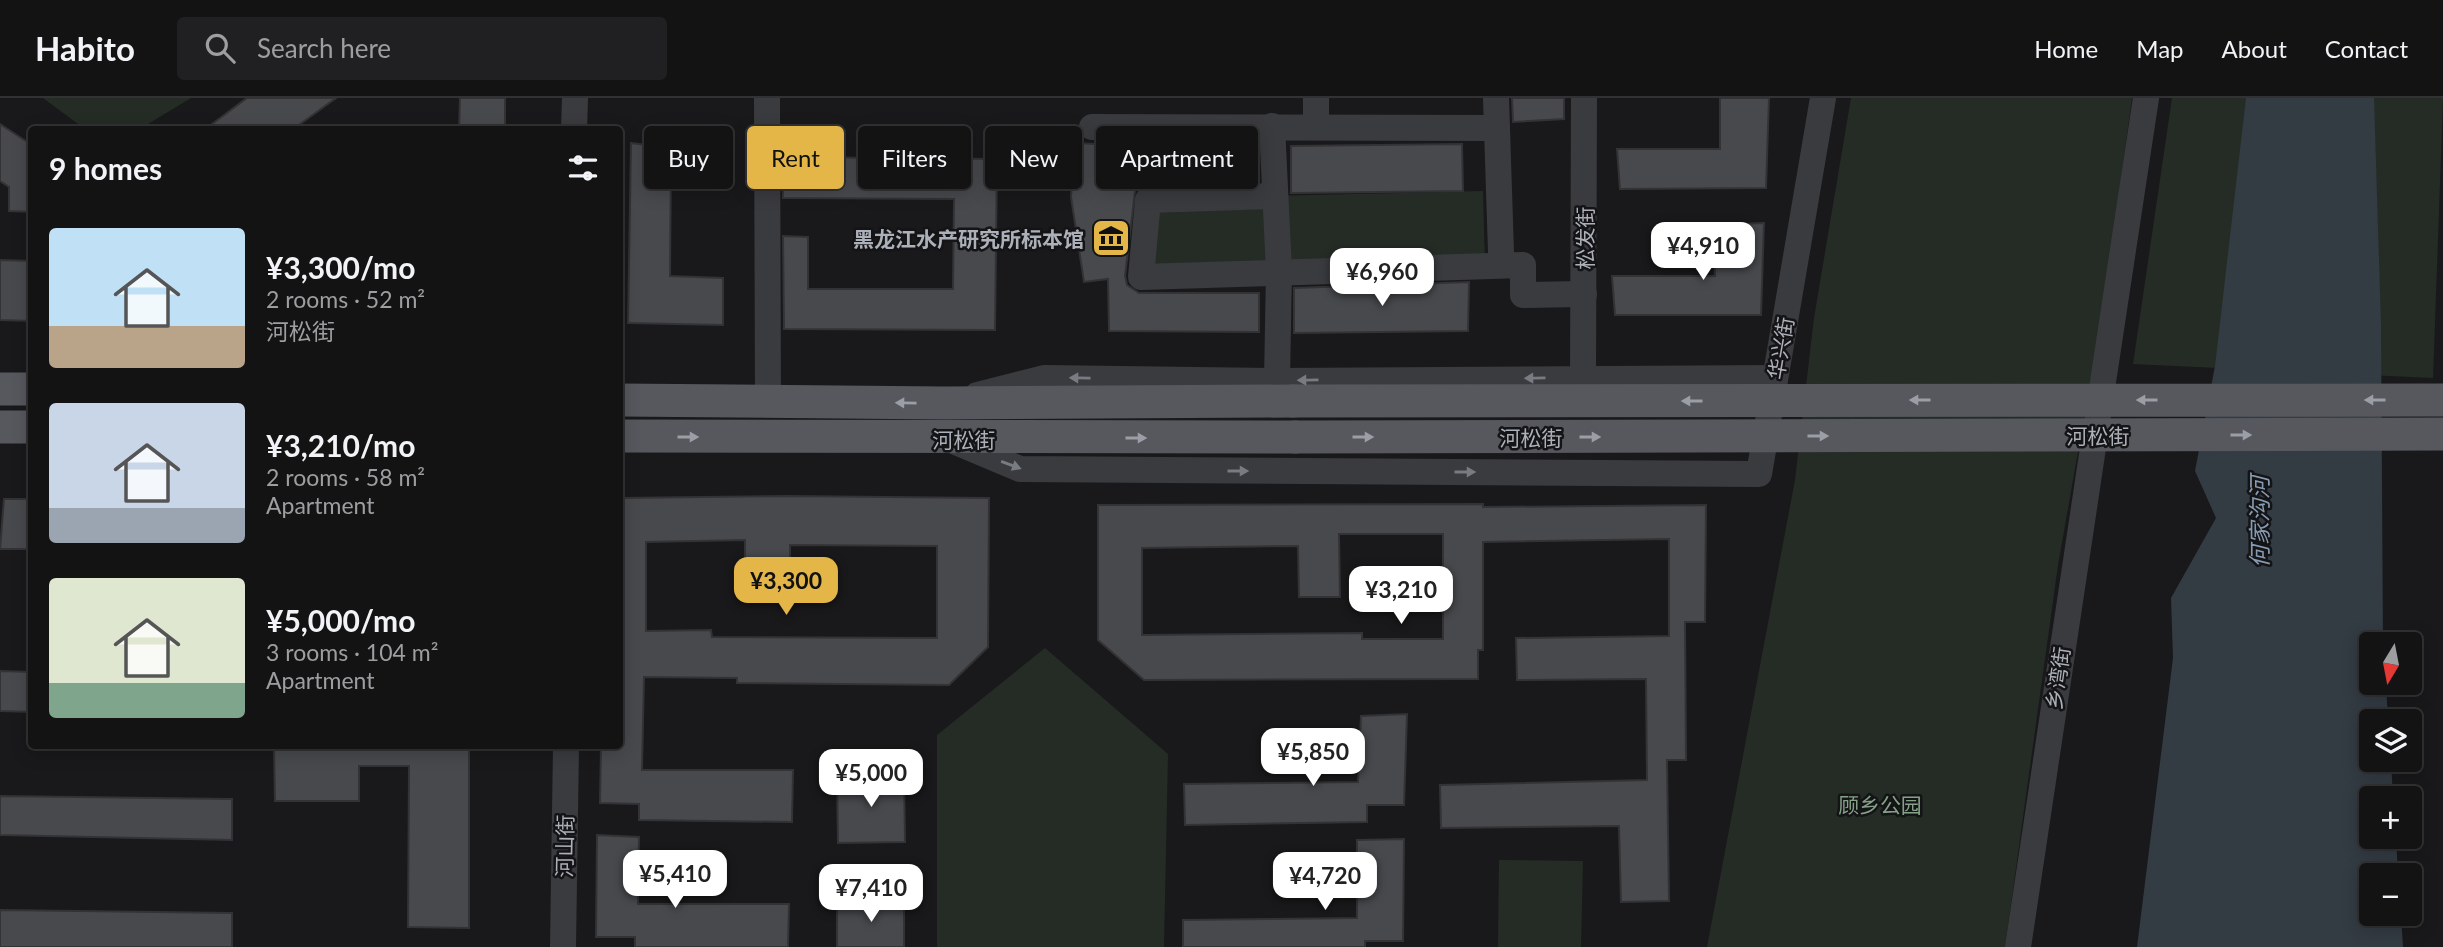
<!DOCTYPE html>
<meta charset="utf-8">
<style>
:root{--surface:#131314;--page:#202022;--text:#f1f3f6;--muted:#9d9ea0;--line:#323234;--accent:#e4b648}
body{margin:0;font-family:Lato,"Noto Sans SC",sans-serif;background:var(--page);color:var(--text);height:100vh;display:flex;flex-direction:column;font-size:26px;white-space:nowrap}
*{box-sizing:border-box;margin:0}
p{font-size:23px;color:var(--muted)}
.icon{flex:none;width:38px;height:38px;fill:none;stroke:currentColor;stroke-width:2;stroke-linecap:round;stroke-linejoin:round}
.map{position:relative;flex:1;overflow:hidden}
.panel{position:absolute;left:28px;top:28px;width:595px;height:623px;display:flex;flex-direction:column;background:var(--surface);border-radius:7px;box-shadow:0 4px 18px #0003,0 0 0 2px var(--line)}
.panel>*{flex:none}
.guide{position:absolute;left:644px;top:28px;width:665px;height:63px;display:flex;gap:14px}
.needle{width:46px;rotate:190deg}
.controls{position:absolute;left:2359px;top:534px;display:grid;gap:14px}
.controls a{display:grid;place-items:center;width:63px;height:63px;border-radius:7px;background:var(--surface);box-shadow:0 4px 18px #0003,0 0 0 2px var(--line);font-size:35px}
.price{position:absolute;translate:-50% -60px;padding:0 16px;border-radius:14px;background:#fff;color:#222;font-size:23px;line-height:46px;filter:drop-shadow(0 2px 4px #0008)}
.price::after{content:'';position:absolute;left:50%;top:42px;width:21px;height:16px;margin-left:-10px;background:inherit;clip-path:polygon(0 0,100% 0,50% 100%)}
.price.on{background:var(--accent);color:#111}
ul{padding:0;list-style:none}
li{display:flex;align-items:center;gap:21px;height:175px;padding:0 21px}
li span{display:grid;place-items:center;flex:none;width:196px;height:140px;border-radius:7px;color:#555}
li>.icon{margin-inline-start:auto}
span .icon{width:84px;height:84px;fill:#fffc;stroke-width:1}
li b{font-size:30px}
h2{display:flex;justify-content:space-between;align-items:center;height:84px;padding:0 21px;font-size:30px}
.tag{padding:0 24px;border-radius:7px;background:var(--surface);box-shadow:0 4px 18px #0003,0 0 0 2px var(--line);font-size:24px;line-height:63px}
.tag.on{background:var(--accent);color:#111}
header{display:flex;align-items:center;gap:42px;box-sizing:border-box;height:98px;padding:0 35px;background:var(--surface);border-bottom:2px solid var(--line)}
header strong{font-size:33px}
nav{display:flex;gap:38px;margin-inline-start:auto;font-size:24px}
.search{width:490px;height:63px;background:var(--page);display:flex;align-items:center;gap:18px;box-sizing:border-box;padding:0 24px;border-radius:7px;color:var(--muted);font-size:26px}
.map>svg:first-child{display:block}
</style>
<header>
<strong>Habito</strong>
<div class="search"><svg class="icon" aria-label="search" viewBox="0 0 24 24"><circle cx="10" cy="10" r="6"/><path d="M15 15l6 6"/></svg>Search here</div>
<nav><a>Home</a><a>Map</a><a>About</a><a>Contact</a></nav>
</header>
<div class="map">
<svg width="2443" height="849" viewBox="0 0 2443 849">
<rect width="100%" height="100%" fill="#19191b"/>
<g fill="#252c26">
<path d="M 43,0 L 191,0 L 148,26 L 147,32 L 81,31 L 81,28 Z"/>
<path d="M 1851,0 L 2132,0 L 2103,212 L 2058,467 L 2005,849 L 1707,849 L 1795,382 L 1814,220 Z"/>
<path d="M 2172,0 L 2443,0 L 2433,280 L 2133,266 Z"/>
<path d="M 1483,93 L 1485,169 L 1140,179 L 1148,101 Z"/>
<path d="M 1045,550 L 1168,656 L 1164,849 L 937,849 L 937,637 Z"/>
<path d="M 1499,762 L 1583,763 L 1581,849 L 1498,849 Z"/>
</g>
<path fill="#333b43" d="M 2246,0 L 2374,0 L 2381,227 L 2383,546 L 2371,546 L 2371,584 L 2386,585 L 2388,623 L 2371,623 L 2371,662 L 2391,662 L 2393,700 L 2371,700 L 2371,738 L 2396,739 L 2398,777 L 2371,777 L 2371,816 L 2401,816 L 2403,849 L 2137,849 L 2173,560 L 2171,500 L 2216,420 L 2195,373 L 2215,268 Z"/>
<g fill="#48494d" stroke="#333336" stroke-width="2" fill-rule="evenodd">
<path d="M 247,0 L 336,0 L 292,32 L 204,32 Z"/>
<path d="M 460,0 L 505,0 L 505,32 L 459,32 Z"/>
<path d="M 1512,0 L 1564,0 L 1564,21 L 1513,24 Z"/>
<path d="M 1720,0 L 1769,0 L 1766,90 L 1620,91 L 1617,51 L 1720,51 Z"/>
<path d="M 0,26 L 32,47 L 32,114 L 9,113 L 9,89 L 0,83 Z"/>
<path d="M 631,45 L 671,50 L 670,178 L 723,180 L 723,227 L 628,225 Z"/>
<path d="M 1074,45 L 1257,53 L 1259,83 L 1147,86 L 1135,93 L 1125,178 L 1127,187 L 1139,195 L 1259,195 L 1259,234 L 1109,233 L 1108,181 L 1084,184 L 1071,99 Z"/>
<path d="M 1462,46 L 1463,93 L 1291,95 L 1291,48 Z"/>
<path d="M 783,59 L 997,61 L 995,232 L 784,231 L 783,138 L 808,139 L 808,191 L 953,191 L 954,101 L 783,100 Z"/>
<path d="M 1764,125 L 1761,217 L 1615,217 L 1612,178 L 1715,178 L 1714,127 Z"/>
<path d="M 0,162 L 32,163 L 32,223 L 0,222 Z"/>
<path d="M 1469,184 L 1468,233 L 1294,235 L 1294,190 Z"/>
<path d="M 789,398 L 989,400 L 988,549 L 949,587 L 737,585 L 737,580 L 644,579 L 642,672 L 793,672 L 792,724 L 639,722 L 639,706 L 600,705 L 601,648 L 620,648 L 620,400 ZM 745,442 L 745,495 L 790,495 L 790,447 L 937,448 L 937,540 L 712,539 L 711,532 L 646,533 L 646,444 Z"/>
<path d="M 4,401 L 32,401 L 32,451 L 0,451 Z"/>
<path d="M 1483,406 L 1483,409 L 1706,407 L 1705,524 L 1685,524 L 1686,662 L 1667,662 L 1669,803 L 1621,804 L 1619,728 L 1441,730 L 1440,687 L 1647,682 L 1646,581 L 1517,582 L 1516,540 L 1669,538 L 1669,441 L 1483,444 L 1483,552 L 1478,552 L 1478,581 L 1144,582 L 1098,542 L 1098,407 ZM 1339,436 L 1443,436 L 1443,541 L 1362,541 L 1362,535 L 1142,537 L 1142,450 L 1298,448 L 1299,499 L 1340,499 Z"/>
<path d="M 0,573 L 32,574 L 32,614 L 0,613 Z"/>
<path d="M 1407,616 L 1404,707 L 1367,707 L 1367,724 L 1185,727 L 1184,686 L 1358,684 L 1361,618 Z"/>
<path d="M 274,648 L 469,648 L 469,830 L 408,829 L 409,668 L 359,668 L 359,703 L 275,703 Z"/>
<path d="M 904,677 L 905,744 L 838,745 L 837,678 Z"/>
<path d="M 0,698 L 232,701 L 232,742 L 0,737 Z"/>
<path d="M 597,737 L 639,739 L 638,806 L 789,806 L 788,849 L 635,849 L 635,839 L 596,839 Z"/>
<path d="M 1404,741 L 1403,843 L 1365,843 L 1365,849 L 1183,849 L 1183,822 L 1357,820 L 1357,742 Z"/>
<path d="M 904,803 L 904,849 L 837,849 L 837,804 Z"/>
<path d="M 0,812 L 232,815 L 232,849 L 0,849 Z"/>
</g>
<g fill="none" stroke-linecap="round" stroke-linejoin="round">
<g stroke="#3a3b3f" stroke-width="26">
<path d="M 767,0 L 768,302"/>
<path d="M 1496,0 L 1501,154"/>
<path d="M 1272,28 L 1279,173 L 1277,283"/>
<path d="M 1316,28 L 1316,0"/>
<path d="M 1092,29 L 1497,30"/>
<path d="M 574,32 L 575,0"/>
<path d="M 1274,98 L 1148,102 L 1141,179 L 1523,167 L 1523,197 L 1584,196"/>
<path d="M 1583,279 L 1584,0"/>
<path d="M 977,297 L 1044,280 L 1277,283 L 1775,280"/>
<path d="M 951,342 L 1020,371 L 1759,376 L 1823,0"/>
<path d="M 563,849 L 566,648"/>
<path d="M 2018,849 C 2059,566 2104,283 2146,0"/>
</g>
<g stroke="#56585e" stroke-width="33">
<path d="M 0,291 L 32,291"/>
<path d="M 620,302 L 944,305 L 1293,303"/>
<path d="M 0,329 L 32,329"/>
<path d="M 620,338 L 1295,339"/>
</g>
<g stroke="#56585e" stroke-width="33">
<path d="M 1293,303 L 2443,302"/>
<path d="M 1295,339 L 2443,336"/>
</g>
</g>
<defs><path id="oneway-solid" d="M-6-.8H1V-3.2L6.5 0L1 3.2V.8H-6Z" transform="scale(1.75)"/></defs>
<g fill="#797b82">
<use href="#oneway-solid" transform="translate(1080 280) rotate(-179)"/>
<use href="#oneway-solid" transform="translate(1535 280) rotate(179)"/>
<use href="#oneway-solid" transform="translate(1308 282) rotate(179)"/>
<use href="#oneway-solid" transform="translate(1011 367) rotate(20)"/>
<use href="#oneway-solid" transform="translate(1238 373)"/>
<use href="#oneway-solid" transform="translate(1465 374)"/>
</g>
<g fill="#9b9ea7">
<use href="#oneway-solid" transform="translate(1920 302) rotate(180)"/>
<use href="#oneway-solid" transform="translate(2147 302) rotate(180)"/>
<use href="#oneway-solid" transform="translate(2375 302) rotate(180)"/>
<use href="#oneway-solid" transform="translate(1692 303) rotate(180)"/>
<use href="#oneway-solid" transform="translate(906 305) rotate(-179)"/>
<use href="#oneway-solid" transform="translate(2241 337)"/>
<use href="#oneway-solid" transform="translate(1818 338)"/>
<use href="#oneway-solid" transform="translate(688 339)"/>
<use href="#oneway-solid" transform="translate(1363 339)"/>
<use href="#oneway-solid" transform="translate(1590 339)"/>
<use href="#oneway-solid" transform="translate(1136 340)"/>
</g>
<defs>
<symbol id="museum-square" viewBox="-11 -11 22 22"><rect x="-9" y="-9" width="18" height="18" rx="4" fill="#e4b648" stroke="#141416"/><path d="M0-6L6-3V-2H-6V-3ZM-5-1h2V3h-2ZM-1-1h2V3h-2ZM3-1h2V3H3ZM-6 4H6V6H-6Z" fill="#111"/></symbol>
</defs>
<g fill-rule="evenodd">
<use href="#museum-square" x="1089" y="118" width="44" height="44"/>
</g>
<g text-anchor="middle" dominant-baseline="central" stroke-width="5" stroke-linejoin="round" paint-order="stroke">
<g font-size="21" font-weight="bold" fill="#acb0b9" stroke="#141416" text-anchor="end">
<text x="1084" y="140">黑龙江水产研究所标本馆</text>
</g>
<g font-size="21" fill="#acb0b9" stroke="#141416">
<text transform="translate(1584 140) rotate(-90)">松发街</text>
<text transform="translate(1780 250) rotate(-80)">华兴街</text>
<text x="2098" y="337">河松街</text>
<text x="1531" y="339">河松街</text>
<text x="964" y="341">河松街</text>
<text transform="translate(2057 580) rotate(-82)">乡湾街</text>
<text transform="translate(564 748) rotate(-89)">河山街</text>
</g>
<g font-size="21" fill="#85a288" stroke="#141416">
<text x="1880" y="706">顾乡公园</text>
</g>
<g font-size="23" font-style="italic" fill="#869bb1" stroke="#141416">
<text transform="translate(2259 424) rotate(-90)">何家沟河</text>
</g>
</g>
</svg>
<div class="controls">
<a><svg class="needle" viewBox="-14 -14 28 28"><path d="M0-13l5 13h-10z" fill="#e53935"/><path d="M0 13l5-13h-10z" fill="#9d9ea0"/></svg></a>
<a><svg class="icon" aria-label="layers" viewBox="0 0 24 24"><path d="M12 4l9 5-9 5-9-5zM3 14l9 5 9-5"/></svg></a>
<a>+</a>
<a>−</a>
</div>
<b class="price" style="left:1703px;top:184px">¥4,910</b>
<b class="price" style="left:1382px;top:210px">¥6,960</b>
<b class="price on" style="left:786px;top:519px">¥3,300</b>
<b class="price" style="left:1401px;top:528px">¥3,210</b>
<b class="price" style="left:1313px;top:690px">¥5,850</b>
<b class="price" style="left:871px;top:711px">¥5,000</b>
<b class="price" style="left:675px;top:812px">¥5,410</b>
<b class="price" style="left:1325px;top:814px">¥4,720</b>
<b class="price" style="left:871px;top:826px">¥7,410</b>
<div class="guide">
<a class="tag">Buy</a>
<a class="tag on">Rent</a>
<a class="tag">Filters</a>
<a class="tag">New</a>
<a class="tag">Apartment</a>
</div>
<section class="panel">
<h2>9 homes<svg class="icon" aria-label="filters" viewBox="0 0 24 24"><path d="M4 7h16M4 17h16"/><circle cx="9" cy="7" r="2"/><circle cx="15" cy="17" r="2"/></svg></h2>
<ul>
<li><span style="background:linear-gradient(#bfe0f5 70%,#b9a48a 0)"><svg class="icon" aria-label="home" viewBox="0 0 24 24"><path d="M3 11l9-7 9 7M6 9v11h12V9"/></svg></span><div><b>¥3,300/mo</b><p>2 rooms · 52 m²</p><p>河松街</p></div></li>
<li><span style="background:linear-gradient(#c9d6e8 75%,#9aa5b1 0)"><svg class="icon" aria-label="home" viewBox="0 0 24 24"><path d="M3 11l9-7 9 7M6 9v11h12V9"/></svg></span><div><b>¥3,210/mo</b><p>2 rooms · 58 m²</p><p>Apartment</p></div></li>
<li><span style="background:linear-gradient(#dfe7d0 75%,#7fa58c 0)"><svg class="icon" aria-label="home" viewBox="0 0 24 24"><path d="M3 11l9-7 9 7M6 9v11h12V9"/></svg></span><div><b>¥5,000/mo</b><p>3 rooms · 104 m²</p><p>Apartment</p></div></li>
</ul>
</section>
</div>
